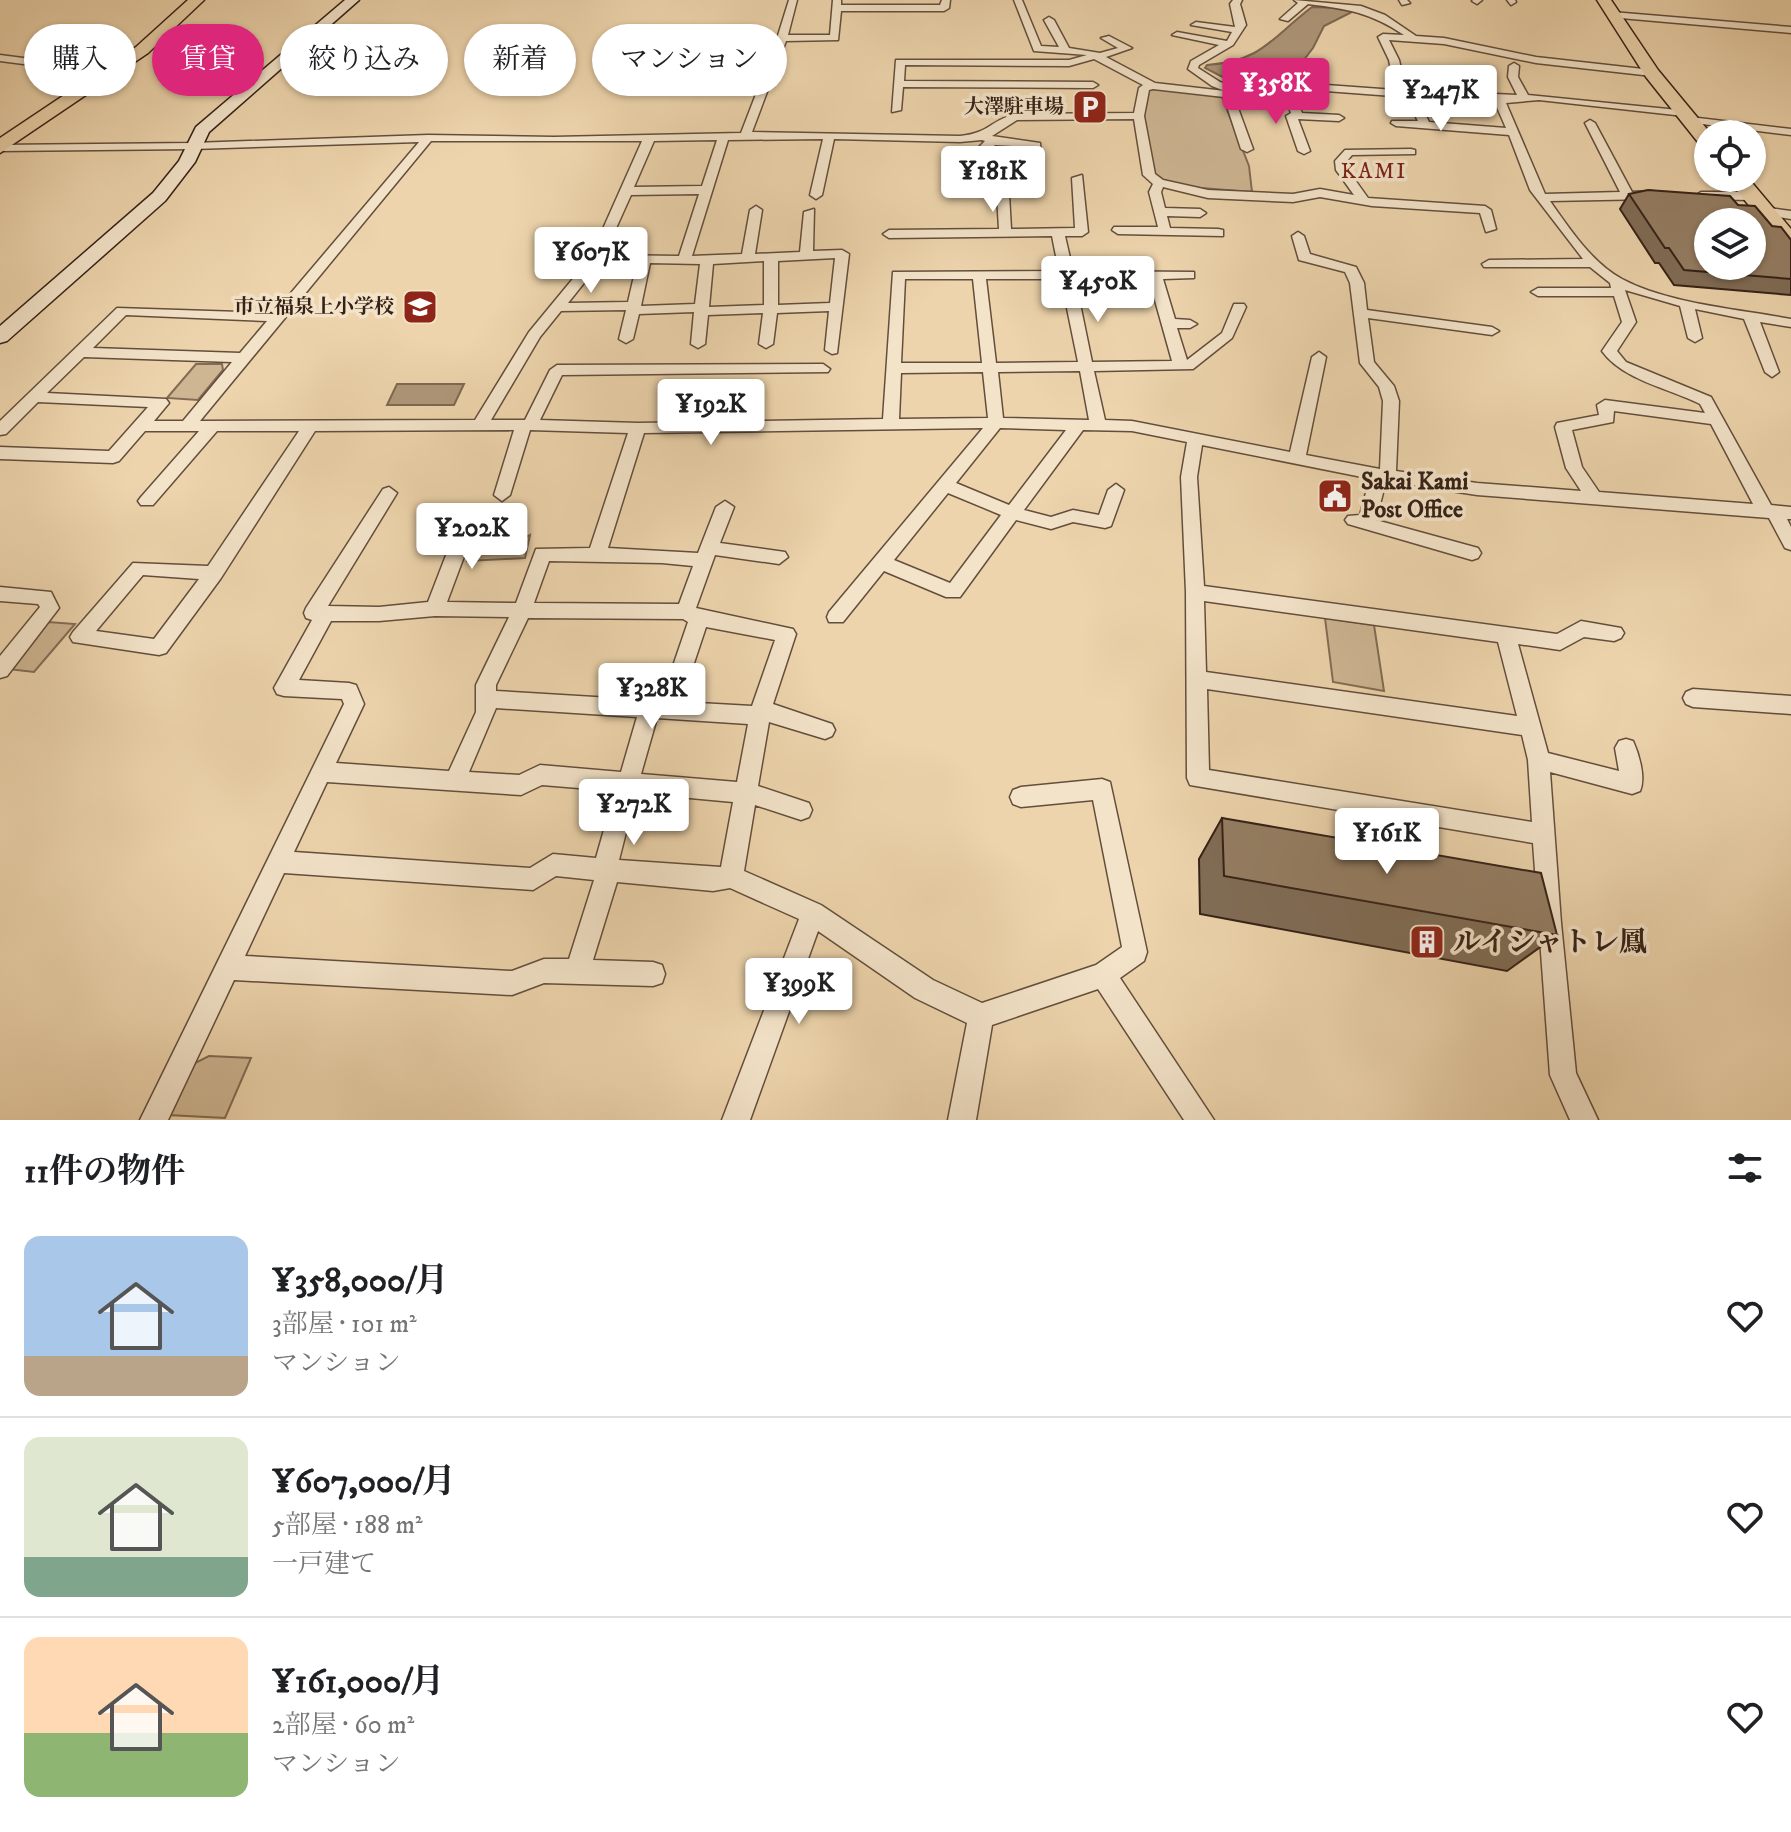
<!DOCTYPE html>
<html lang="ja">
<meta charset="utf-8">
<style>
:root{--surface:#fff;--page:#f6f6f6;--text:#202124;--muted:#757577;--line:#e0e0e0;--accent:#db2777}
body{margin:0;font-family:"IM FELL DW Pica","Noto Serif JP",serif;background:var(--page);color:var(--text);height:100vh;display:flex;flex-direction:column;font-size:30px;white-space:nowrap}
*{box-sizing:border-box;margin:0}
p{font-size:26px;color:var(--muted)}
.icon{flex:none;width:44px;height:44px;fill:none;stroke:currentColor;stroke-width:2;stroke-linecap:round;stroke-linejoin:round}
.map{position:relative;height:1120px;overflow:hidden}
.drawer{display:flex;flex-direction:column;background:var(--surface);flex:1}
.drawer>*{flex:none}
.top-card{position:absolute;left:24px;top:24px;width:800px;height:72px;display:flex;gap:16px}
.tools{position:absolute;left:1694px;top:120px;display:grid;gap:16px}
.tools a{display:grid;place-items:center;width:72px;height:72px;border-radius:50%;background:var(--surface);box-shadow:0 2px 6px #0004;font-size:40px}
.price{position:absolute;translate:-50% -68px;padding:0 18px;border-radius:8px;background:#fff;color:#222;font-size:26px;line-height:52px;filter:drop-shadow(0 2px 4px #0008)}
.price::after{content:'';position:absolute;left:50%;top:48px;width:24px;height:18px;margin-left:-12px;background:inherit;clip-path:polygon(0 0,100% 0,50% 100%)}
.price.current{background:var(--accent);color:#fff}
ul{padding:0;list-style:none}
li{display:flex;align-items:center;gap:24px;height:200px;padding:0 24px}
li+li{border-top:2px solid var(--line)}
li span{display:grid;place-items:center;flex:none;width:224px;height:160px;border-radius:16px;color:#555}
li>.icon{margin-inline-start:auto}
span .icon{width:96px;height:96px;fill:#fffc;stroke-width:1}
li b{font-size:34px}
h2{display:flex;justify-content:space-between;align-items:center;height:96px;padding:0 24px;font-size:34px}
.tag{padding:0 28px;border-radius:36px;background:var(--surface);box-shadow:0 2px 6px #0004;font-size:28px;line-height:72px}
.tag.current{background:var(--accent);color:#fff}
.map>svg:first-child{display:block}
</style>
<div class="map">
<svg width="1791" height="1120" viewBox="0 0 1791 1120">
<rect width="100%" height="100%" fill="#edd4ac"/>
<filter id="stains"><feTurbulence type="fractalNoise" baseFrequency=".0025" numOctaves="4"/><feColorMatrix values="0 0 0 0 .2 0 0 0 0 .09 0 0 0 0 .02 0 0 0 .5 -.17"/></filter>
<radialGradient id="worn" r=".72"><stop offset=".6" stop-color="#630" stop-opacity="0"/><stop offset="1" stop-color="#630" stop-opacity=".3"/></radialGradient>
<g fill="#ceb693" stroke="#826c55" stroke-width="2">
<path d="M 1154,88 L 1222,97 L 1249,166 L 1252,192 L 1176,186 L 1162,180 L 1154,173 L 1144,115 L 1149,90 Z"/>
<path d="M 196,364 L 222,364 L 223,370 L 198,400 L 167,398 Z"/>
<path d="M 530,535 L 525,558 L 467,561 L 469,551 L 502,548 Z"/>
<path d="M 1325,618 L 1374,625 L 1384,691 L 1333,682 Z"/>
<path d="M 48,622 L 75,624 L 34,672 L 8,669 Z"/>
<path d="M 209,1056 L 251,1058 L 225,1118 L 168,1115 L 193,1064 Z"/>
</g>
<g fill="#ae9779" stroke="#7e6852" stroke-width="2">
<path d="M 1312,7 L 1339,8 L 1352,12 L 1324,26 L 1313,48 L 1292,75 L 1234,83 L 1205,68 L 1207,65 C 1263,61 1271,38 1312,7 Z"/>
<path d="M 397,384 L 464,384 L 454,405 L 387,405 Z"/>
</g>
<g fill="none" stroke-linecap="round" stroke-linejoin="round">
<defs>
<g id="street">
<path d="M 789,0 L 797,0 L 788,35 L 830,35 L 833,0 L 841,0 L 841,5 L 940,5 L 942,0 L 950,0 L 949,8 L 944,11 L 841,11 L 838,40 L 786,41 L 752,132 L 960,136 C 991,133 991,119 1017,114 L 1134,113 L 1139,88 L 1143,85 L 1094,59 L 1069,66 L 905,65 L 904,81 L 1093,82 L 1098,85 L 1093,88 L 903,87 L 901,110 L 892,112 L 896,60 L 1069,60 L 1087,55 L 1034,51 L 1014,0 L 1022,0 L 1041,46 L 1059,47 L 1044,20 L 1049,17 L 1054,20 L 1069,48 L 1100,53 L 1118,48 L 1101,38 L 1109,36 L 1132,48 L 1106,57 L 1155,83 L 1225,91 L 1212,86 L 1188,69 L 1191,61 L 1219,45 L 1172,35 L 1177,32 L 1227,41 L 1232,32 L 1191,25 L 1196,22 L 1235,27 L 1230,4 L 1233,0 L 1242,0 L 1240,4 L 1246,25 L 1233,45 L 1199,65 L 1198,68 L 1220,82 L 1235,87 L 1235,91 L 1299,83 L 1395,90 L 1389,60 L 1378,37 L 1383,34 L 1404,35 C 1370,12 1347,9 1308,4 L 1288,21 L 1280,19 L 1298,3 L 1294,0 L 1361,6 L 1385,15 L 1416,36 L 1444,38 L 1536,57 L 1652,70 L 1657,73 L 1652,76 L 1536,63 L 1444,44 L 1389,40 L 1399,60 L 1406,90 L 1517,95 L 1508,77 L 1509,66 L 1514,63 L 1519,66 L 1518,77 L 1528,95 L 1688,111 L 1689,113 L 1684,116 L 1539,100 L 1506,103 L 1545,194 L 1620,192 L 1585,123 L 1590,120 L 1595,123 L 1632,192 L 1652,191 L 1658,195 L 1652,199 L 1550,201 C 1569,228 1592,263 1622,279 C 1669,304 1738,309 1791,319 L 1791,327 L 1760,322 L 1779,372 L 1772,377 L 1765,372 L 1744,319 L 1695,309 L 1702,338 L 1695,342 L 1688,338 L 1680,306 L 1625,290 L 1636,322 L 1617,351 L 1626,362 L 1711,397 L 1771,505 L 1791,507 L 1791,519 L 1787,519 L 1791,527 L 1791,550 L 1785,548 L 1769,518 L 1477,495 L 1379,480 L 1384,489 L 1376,520 L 1478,548 L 1481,553 L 1478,558 L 1472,560 L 1348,524 L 1345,520 L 1348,516 L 1360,515 L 1367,489 L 1362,477 L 1202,445 L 1197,477 L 1204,586 L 1557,634 L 1581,621 L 1621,628 L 1624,633 L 1621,638 L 1614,641 L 1584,637 L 1560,650 L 1518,644 L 1548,753 L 1619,771 L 1615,748 L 1619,741 L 1626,739 L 1633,741 C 1639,754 1646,778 1640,791 L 1632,794 L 1550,772 L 1561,923 L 1576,1073 L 1598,1120 L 1570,1120 L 1550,1075 L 1533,843 L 1190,785 L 1187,778 L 1186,592 L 1181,477 L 1187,442 L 1132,431 L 1083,430 L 1024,510 L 1051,517 L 1073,510 L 1099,515 L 1108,490 L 1116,484 L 1124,490 L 1111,526 L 1105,528 L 1073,522 L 1051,529 L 1016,520 L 960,597 L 946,597 L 884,571 L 843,622 L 829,622 L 827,617 L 829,612 L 983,428 L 644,433 L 608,548 L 698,553 L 716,507 L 725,501 L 734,507 L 720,543 L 785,552 L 788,557 L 779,564 L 715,555 L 696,608 L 793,629 L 796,634 L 773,704 L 832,724 L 835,730 L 832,736 L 825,739 L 769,722 L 758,786 L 809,803 L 812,810 L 809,817 L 801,820 L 755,805 L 744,871 L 821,905 L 933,980 L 982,1003 L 1096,965 L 1122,947 L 1093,800 L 1021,807 L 1013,804 L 1010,797 L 1013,790 L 1021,787 L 1102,779 L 1110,782 L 1147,952 L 1144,961 L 1120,978 L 1214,1120 L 1184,1120 L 1098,989 L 992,1025 L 976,1120 L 948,1120 L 967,1023 L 915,998 L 818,931 L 750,1120 L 722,1120 L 799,919 L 730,888 L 713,891 L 617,882 L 593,960 L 653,962 L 662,965 L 665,974 L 662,983 L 653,986 L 544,983 L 512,995 L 234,980 L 168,1120 L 140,1120 L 344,704 L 342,699 L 284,696 L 277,694 L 274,688 L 312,620 L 306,618 L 304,613 L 306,608 L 383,489 L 389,487 L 397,493 L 328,606 L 379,607 L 428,602 L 460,519 L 469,513 L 478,519 L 447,602 L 516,603 L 536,549 L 590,548 L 628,433 L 530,430 L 510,495 L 502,501 L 494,495 L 514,430 L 315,431 L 221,578 L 166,653 L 159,655 L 73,642 L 70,637 L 73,632 L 133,563 L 208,566 L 299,431 L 217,431 L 153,505 L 141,505 L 138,501 L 141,497 L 199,431 L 145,431 L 119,461 L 113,463 L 0,459 L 0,447 L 109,451 L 148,407 L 38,402 L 6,434 L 0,435 L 0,421 L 117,308 L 274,313 L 419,142 L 193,149 L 0,151 L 0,145 L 193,143 L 428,135 L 554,137 L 741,133 L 775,45 ZM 1153,89 L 1224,97 L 1241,149 L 1247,152 L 1253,149 L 1234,97 L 1283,92 L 1291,113 L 1286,116 L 1298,151 L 1304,154 L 1310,151 L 1298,119 L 1339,121 L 1344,118 L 1339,115 L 1302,113 L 1293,90 L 1299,89 L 1406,97 L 1418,121 L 1392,121 L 1391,123 L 1396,126 L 1509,135 L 1530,190 L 1583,259 L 1489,260 L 1482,264 L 1484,267 L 1590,267 L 1610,283 L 1611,288 L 1538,288 L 1531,292 L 1538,296 L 1614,296 L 1622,322 L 1602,351 C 1623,380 1668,388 1700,404 L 1705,413 L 1605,400 L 1597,405 L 1599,415 L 1557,423 L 1555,427 L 1566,468 L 1581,491 L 1477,483 L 1396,471 L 1399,401 L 1394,386 L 1374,362 L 1368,318 L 1492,335 L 1499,331 L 1492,327 L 1367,310 L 1364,283 L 1356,267 L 1310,254 L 1304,236 L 1298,232 L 1292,236 L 1299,260 L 1345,272 L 1350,283 L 1360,363 L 1379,387 L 1383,401 L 1380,469 L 1306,455 L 1326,357 L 1319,352 L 1312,357 L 1290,452 L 1132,421 L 1105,420 L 1094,371 L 1193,369 L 1232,338 L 1246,307 L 1244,304 L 1234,304 L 1222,333 L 1187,360 L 1177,328 L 1190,328 L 1197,324 L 1190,320 L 1175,319 L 1163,279 L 1194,278 L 1194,272 L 1073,271 L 1065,236 L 1082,236 L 1088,232 L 1082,175 L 1072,178 L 1075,228 L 1011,229 L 1009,194 L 1031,193 L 1043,183 L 1040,143 L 992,136 L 1017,120 L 1134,119 L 1143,175 L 1153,184 L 1149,192 L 1158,227 L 1114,227 L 1112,230 L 1118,234 L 1223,236 L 1223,230 L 1218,229 L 1170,228 L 1167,216 L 1200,217 L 1206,213 L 1200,209 L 1165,208 L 1161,192 L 1163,187 L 1208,198 L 1293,202 L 1320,197 L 1372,206 L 1480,213 L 1486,232 L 1496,229 L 1491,210 L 1485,206 L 1368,198 L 1348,170 L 1347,161 L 1352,155 L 1415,154 L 1415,150 L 1411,149 L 1345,150 L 1335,161 L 1336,170 L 1354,195 L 1320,189 L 1293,194 L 1208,190 L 1163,180 L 1155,174 L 1144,116 L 1149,90 ZM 1417,97 L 1495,103 L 1506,128 L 1429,122 ZM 823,139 L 810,195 L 816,199 L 822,195 L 834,139 L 960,142 L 982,140 L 985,141 L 976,150 L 977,192 L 983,196 L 997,195 L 999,229 L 889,230 L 883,234 L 889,238 L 1052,236 L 1059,271 L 893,272 L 883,419 L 638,423 L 540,420 L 562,375 L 828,372 L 830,369 L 823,364 L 557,365 L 550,370 L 525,420 L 491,420 L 540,337 L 561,311 L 626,310 L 619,339 L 626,343 L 633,339 L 639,314 L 694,312 L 691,344 L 698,348 L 705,344 L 708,315 L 763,313 L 759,344 L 766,348 L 773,344 L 777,313 L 829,311 L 825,350 L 832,354 L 837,353 L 849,254 L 842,250 L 813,251 L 814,209 L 804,212 L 800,252 L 755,254 L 762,210 L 756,206 L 750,210 L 742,254 L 692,256 L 728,140 ZM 717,140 L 702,186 L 634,187 L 654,141 ZM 431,141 L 642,141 L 590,258 L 529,332 L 475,420 L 200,421 ZM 995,145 L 1030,147 L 1031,182 L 1024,187 L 989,188 L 988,151 ZM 699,194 L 679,256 L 604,255 L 631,195 ZM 835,258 L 830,303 L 778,305 L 778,261 ZM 764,261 L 764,305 L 709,307 L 713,264 ZM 600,263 L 637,263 L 628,302 L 568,303 ZM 650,263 L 700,264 L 695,304 L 641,306 ZM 905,279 L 973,279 L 982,363 L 901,363 ZM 986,279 L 1061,279 L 1078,362 L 996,363 ZM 1075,279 L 1149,279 L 1172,361 L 1092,362 ZM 126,315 L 267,321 L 240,353 L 93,348 ZM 84,357 L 232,362 L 183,421 L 154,421 L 169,403 L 166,399 L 47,393 ZM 1080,371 L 1089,420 L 1003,418 L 998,372 ZM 983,372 L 988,418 L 899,419 L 901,373 ZM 1614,411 L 1711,424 L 1753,504 L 1599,492 L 1582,467 L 1572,430 L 1613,422 ZM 1000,428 L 1066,430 L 1009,505 L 956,483 ZM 948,493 L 1001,515 L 950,583 L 894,560 ZM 549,561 L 662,563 L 693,566 L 679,604 L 534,603 ZM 143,575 L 199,579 L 154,639 L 96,631 ZM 1204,601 L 1498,642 L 1517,716 L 1206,672 ZM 435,616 L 509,617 L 476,685 L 476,712 L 449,771 L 336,763 L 364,704 L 356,685 L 349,683 L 299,680 L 331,621 L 379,621 ZM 528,618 L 683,619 L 688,622 L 661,701 L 496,691 L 496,685 ZM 706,627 L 775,640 L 752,706 L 681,702 ZM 1207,689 L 1522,735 L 1528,760 L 1532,822 L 1209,770 ZM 496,708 L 637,717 L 621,772 L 540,765 L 519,775 L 469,772 ZM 657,718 L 748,724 L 737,782 L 641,774 ZM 327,782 L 521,795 L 542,785 L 615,791 L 596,858 L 553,854 L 530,868 L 294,852 ZM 636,793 L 733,802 L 721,867 L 619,860 ZM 284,873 L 533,890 L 556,876 L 594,880 L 569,959 L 544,959 L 512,971 L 245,956 Z"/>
<path d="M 1399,0 L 1407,0 L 1410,3 L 1402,5 Z"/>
<path d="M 1482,0 L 1477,4 L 1472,1 L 1473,0 Z"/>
<path d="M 1507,0 L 1515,0 L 1516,2 L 1511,5 Z"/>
<path d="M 1612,12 L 1791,27 L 1791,33 L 1609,17 Z"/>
<path d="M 0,55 L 109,69 L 114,72 L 109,75 L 0,61 Z"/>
<path d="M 1690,117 L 1791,129 L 1791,135 L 1686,122 L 1686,118 Z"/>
<path d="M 1701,192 L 1751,192 L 1757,196 L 1751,200 L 1697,199 L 1695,196 Z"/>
<path d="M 1762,207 L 1791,211 L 1791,219 L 1758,214 L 1758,208 Z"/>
<path d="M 0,587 L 51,592 L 59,608 L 7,676 L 0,678 L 0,656 L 40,607 L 38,604 L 0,601 Z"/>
<path d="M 1693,689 L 1791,696 L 1791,714 L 1693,707 L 1686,704 L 1683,698 L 1686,692 Z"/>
</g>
<path id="secondary" d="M 345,0 L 359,0 L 209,132 L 195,162 L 165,201 L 7,341 L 0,343 L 0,326 L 153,193 L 179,161 L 196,127 Z"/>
<g id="primary">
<path d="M 188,0 L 204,0 L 148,53 L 0,153 L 0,138 L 136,47 Z"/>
<path d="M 1597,0 L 1611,0 L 1658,70 L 1711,134 L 1708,134 L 1708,148 L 1701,146 L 1646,77 Z"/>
<path d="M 1727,178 L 1748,178 L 1791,229 L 1791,249 L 1783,248 Z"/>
</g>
</defs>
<use href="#street" stroke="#634e3c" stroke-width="3"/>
<use href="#secondary" stroke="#352117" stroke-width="3"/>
<use href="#primary" stroke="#352117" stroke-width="3"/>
<use href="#street" fill="#f3e3c9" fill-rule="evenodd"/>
<use href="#secondary" fill="#f3e3c9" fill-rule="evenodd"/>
<use href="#primary" fill="#edd4ac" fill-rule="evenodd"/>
</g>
<g fill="#806c56" stroke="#352117" stroke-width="2">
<path d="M 1629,194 L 1738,205 L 1791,240 L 1791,295 L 1674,285 L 1659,263 L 1655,263 L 1620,209 Z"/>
<path d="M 1222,818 L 1557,935 L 1507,971 L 1200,914 L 1199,859 Z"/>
</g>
<g fill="#957e64" stroke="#352117" stroke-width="2" fill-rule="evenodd">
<path d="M 1648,190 L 1730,196 L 1738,205 L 1755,206 L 1772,226 L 1781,227 L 1791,240 L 1791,279 L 1684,270 L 1669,248 L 1665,248 L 1629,194 ZM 1708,222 L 1752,222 L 1752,266 L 1708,266 Z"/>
<path d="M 1222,818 L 1541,873 L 1557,935 L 1224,876 Z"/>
</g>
<defs>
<symbol id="parking-square" viewBox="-11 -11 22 22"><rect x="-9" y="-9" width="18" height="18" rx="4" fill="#8f2418" stroke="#f3e3c9"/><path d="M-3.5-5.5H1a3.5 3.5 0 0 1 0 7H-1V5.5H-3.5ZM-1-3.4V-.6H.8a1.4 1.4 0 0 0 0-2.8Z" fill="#fff"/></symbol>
<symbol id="school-square" viewBox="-11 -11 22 22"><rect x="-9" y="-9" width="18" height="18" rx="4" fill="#8f2418" stroke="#f3e3c9"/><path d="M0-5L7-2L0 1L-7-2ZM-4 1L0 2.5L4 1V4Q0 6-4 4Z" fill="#fff"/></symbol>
<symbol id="civic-square" viewBox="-11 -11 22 22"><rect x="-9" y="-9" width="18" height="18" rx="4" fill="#8f2418" stroke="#f3e3c9"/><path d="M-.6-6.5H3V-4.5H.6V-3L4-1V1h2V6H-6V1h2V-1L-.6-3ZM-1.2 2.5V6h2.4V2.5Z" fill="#fff"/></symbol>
<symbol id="building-square" viewBox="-11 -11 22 22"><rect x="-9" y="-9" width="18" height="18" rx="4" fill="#8f2418" stroke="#f3e3c9"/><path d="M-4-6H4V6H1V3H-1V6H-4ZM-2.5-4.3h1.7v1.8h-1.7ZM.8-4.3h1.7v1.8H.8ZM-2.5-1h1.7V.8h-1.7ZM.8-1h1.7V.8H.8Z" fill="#fff"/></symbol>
</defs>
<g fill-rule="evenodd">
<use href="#parking-square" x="1070" y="87" width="40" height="40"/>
<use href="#school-square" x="400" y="287" width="40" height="40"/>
<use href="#civic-square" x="1315" y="476" width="40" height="40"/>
<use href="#building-square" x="1407" y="922" width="40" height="40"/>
</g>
<g text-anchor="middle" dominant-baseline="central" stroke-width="7" stroke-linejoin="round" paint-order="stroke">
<g font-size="20" font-weight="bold" fill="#352117" stroke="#f3e3c9" text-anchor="end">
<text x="1064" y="107">大澤駐車場</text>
<text x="394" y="307">市立福泉上小学校</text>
</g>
<g font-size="22" letter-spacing="2" fill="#7a1f14" stroke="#f3e3c9">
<text x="1374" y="171">KAMI</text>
</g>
<g font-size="24" font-weight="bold" fill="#352117" stroke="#f3e3c9" text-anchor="start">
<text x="1361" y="482">Sakai Kami<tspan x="1361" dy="28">Post Office</tspan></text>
</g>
<g font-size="28" font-weight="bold" fill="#352117" stroke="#f3e3c9" text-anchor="start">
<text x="1453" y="942">ルイシャトレ鳳</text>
</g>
</g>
<rect width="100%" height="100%" filter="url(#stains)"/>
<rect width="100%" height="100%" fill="url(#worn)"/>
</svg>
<div class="tools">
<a><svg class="icon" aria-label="locate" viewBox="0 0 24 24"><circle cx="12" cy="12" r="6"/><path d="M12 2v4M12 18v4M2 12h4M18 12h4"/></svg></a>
<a><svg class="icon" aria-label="layers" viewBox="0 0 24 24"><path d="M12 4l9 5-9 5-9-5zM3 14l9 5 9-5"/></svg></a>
</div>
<b class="price current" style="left:1276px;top:126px">¥358K</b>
<b class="price" style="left:1441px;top:133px">¥247K</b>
<b class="price" style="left:993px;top:214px">¥181K</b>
<b class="price" style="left:591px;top:295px">¥607K</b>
<b class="price" style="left:1098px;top:324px">¥450K</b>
<b class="price" style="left:711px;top:447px">¥192K</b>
<b class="price" style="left:472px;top:571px">¥202K</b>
<b class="price" style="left:652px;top:731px">¥328K</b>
<b class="price" style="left:634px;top:847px">¥272K</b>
<b class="price" style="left:1387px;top:876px">¥161K</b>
<b class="price" style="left:799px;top:1026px">¥399K</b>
<div class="top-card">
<a class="tag">購入</a>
<a class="tag current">賃貸</a>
<a class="tag">絞り込み</a>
<a class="tag">新着</a>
<a class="tag">マンション</a>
</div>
</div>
<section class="drawer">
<h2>11件の物件<svg class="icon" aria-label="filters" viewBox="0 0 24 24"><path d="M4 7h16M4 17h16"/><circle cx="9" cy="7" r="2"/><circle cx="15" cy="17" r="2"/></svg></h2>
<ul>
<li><span style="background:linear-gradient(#a9c7e8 75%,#b9a48a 0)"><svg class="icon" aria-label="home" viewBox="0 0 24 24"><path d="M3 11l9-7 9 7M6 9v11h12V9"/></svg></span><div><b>¥358,000/月</b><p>3部屋 · 101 m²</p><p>マンション</p></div><svg class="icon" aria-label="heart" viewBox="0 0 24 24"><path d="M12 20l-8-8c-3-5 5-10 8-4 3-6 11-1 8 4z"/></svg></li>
<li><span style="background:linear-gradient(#dfe7d0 75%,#7fa58c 0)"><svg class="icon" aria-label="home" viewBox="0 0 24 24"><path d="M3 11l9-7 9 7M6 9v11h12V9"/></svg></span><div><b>¥607,000/月</b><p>5部屋 · 188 m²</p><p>一戸建て</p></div><svg class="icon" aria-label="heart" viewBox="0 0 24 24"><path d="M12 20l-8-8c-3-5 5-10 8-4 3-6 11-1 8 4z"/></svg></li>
<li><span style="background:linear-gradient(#ffd9b3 60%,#8fb573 0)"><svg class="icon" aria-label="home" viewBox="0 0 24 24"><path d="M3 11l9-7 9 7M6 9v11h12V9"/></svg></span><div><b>¥161,000/月</b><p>2部屋 · 60 m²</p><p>マンション</p></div><svg class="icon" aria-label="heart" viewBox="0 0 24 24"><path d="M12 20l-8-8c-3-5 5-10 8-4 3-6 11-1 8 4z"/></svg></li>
</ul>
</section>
